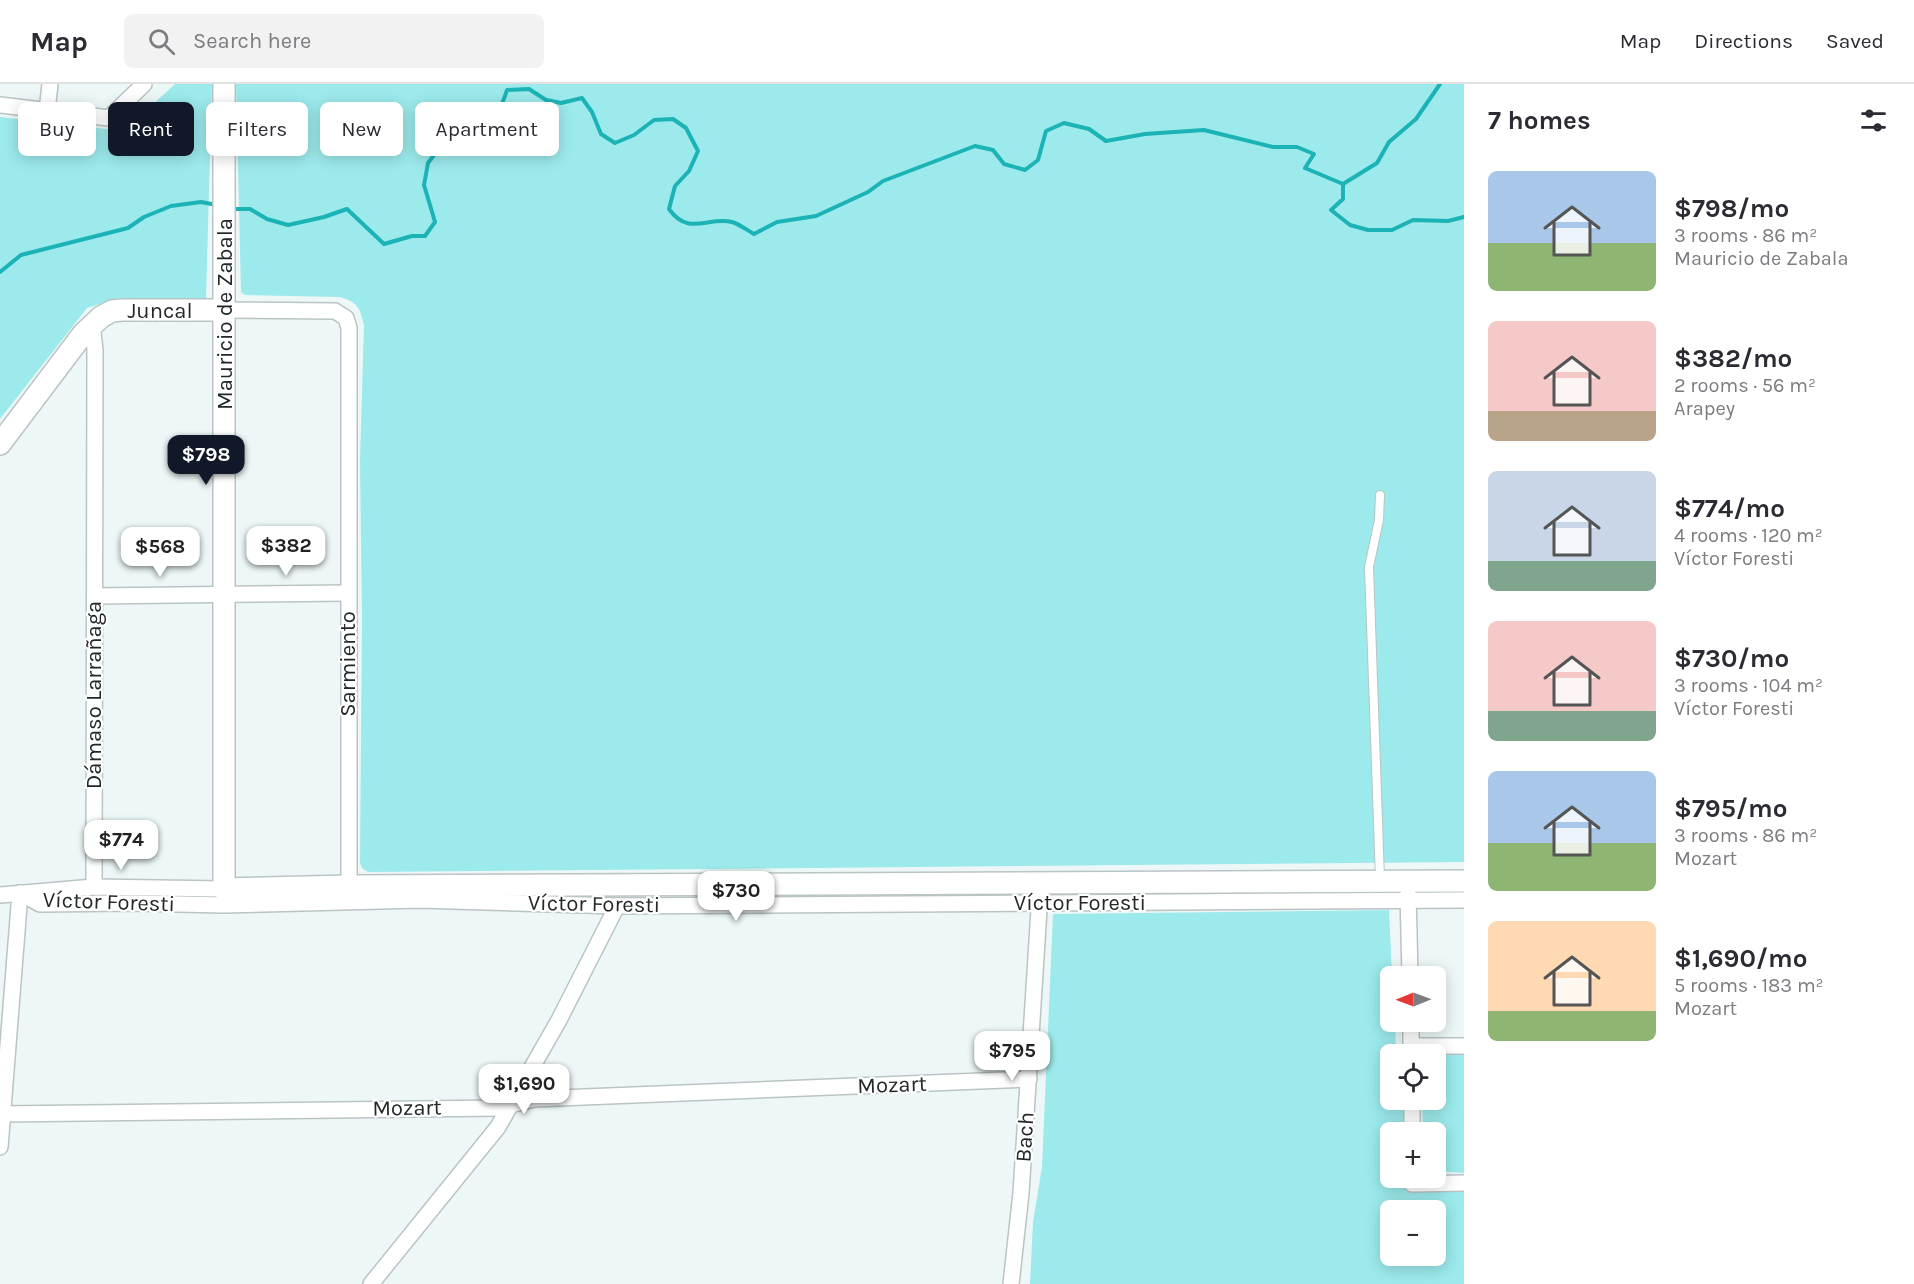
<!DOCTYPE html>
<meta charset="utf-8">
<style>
:root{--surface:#fff;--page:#f2f2f3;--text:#2b2b33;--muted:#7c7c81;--line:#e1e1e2;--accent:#111827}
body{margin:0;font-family:Karla,sans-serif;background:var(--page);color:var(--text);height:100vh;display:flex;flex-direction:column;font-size:22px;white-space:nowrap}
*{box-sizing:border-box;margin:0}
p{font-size:20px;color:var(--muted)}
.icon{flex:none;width:33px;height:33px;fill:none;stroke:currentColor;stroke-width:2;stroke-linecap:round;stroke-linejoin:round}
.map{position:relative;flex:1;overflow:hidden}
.panel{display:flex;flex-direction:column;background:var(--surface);width:450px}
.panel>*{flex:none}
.banner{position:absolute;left:18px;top:18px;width:570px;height:54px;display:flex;gap:12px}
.needle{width:39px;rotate:269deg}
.tools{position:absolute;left:1380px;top:882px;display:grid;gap:12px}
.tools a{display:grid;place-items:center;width:66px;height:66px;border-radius:9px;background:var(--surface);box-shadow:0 3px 15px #0003;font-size:30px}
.price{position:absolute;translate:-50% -51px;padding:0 14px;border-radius:12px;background:#fff;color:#222;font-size:20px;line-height:39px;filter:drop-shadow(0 2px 3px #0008)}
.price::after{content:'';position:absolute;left:50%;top:36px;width:18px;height:14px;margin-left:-9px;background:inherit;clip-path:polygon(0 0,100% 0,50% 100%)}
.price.selected{background:var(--accent);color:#fff}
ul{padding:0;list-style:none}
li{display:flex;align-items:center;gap:18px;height:150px;padding:0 24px}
li span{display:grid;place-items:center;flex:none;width:168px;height:120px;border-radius:9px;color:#555}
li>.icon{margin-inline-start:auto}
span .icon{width:72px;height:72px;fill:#fffc;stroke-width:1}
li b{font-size:26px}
h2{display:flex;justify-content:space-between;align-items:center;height:72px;padding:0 24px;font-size:26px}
.tag{padding:0 21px;border-radius:9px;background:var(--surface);box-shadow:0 3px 15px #0003;font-size:21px;line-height:54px}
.tag.selected{background:var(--accent);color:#fff}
header{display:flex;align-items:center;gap:36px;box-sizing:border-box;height:84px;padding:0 30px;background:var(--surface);border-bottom:2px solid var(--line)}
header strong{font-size:28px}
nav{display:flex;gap:33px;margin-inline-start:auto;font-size:21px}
.search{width:420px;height:54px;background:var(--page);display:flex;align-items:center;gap:15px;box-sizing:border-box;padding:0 21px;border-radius:9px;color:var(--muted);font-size:22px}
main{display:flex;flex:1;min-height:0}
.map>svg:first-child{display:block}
</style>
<header>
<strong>Map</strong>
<div class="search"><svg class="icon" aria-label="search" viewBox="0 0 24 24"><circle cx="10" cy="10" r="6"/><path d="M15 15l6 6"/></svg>Search here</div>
<nav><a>Map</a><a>Directions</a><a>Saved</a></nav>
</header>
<main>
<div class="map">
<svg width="1464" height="1200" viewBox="0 0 1464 1200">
<rect width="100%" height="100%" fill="#edf7f7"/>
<g fill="#9ceaec" fill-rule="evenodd">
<path d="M 175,0 L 212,0 L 206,215 L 119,214 L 87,224 L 0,335 L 0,33 L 124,47 Z"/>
<path d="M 236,0 L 1464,0 L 1464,778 L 368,788 L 362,784 L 360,779 L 362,534 L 360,376 L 364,241 C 360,224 357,217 339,213 L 245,211 L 241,208 Z"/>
<path d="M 1399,806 L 1395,811 L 1055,809 Z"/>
<path d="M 1389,826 L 1392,892 L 1390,892 L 1390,938 L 1395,938 L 1396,970 L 1390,970 L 1390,1016 L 1405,1016 L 1411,1048 L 1390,1048 L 1390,1094 L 1416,1094 L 1464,1103 L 1464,1200 L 1030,1200 L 1033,1138 L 1042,1083 L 1053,830 ZM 1390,1126 L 1436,1126 L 1436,1172 L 1390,1172 Z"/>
<path d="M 1426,964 L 1464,965 L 1464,1089 L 1436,1087 L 1436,1048 L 1423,1048 L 1422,1016 L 1436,1016 L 1436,970 L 1422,970 Z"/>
</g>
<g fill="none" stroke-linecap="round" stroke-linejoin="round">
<g stroke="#1bb3b6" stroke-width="4">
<path d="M 1343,100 L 1377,79 L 1389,58 L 1416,35 L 1440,0"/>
<path d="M 232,125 L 250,125 L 267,135 L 288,141 L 324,133 L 347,125 L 384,160 L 412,152 L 425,152 L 435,138 L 424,101 L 428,79 L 444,58 C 481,51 495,44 507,6 L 529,5 L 546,16 L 561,19 L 582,14 L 592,28 L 601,50 L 615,59 L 634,51 L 654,36 L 673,35 L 686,44 L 698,67 L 689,87 L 675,102 L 669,125 C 689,153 708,132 732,138 C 739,140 747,146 754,150 L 777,138 L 816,132 L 868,108 L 883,97 L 975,62 L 993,66 L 1004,80 L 1025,86 L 1038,76 L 1046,47 L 1064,39 L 1089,45 L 1106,57 L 1145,50 L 1204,46 L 1273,63 L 1297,63 L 1314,70 L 1305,84 L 1343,100 L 1343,115 L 1331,126 L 1350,141 L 1368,146 L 1392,146 L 1413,136 L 1448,137 L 1464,133"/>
<path d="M 0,188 L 21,171 L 128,144 L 144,133 L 171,122 L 201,118 L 217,121"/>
</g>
<defs>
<path id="lane" d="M 1380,795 L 1369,483 L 1379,436 L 1380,411"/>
<g id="street">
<path d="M 0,21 L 109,34 L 144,0"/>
<path d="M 47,27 L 50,0"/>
<path d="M 225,226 L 335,227 L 346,234 L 349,244 L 349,810"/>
<path d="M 92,240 L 95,266 L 94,803"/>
<path d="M 95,512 L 347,509"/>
<path d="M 20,809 L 40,820 L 131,819 L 224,821 L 420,816 L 617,822 L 1464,816"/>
<path d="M 1408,809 L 1410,892"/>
<path d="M 0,811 L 94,803 L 224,805 L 224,815"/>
<path d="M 1411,938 L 1411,970"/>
<path d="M 1411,962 L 1464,962"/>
<path d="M 1412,1016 L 1412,1048"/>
<path d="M 0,1030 L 498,1024 L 534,1015 L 1029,995"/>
<path d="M 0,1063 L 20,809"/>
<path d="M 1412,1094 L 1412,1100 L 1464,1099"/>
<path d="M 371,1200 L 498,1043 L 559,936 L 617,822"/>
<path d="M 1011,1200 L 1021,1109 L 1040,810"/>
</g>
<g id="secondary">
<path d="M 224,0 L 224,805 L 348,802 L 1464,797"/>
<path d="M 0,360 L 83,250 L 101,233 L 112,227 L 122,226 L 225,226"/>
</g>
</defs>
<use href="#lane" stroke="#bac4c4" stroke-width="10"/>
<use href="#street" stroke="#bac4c4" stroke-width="18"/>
<use href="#secondary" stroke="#bac4c4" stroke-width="24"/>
<use href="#lane" stroke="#fff" stroke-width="8"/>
<use href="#street" stroke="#fff" stroke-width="15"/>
<use href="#secondary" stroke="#fff" stroke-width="21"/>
</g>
<g text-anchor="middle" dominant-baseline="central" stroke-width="4.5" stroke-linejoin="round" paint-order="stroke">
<g font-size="22" fill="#232727" stroke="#fff">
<text x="160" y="227">Juncal</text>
<text transform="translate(225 230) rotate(-90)">Mauricio de Zabala</text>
<text transform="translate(348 580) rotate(-90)">Sarmiento</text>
<text transform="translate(94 611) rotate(-90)">Dámaso Larrañaga</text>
<text transform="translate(109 818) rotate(2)">Víctor Foresti</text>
<text x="1080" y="819">Víctor Foresti</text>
<text transform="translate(594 820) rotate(1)">Víctor Foresti</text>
<text transform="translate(892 1001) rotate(-2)">Mozart</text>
<text transform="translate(407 1024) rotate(-1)">Mozart</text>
<text transform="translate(1025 1053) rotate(-86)">Bach</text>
</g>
</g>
</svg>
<div class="tools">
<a><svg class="needle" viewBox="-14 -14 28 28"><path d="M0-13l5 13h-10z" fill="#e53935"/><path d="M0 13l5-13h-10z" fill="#7c7c81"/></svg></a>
<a><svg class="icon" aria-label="locate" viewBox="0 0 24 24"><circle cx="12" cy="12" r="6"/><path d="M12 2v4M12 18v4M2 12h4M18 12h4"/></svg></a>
<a>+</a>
<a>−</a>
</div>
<b class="price selected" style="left:206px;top:402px">$798</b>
<b class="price" style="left:286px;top:493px">$382</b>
<b class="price" style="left:160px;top:494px">$568</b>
<b class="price" style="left:121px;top:787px">$774</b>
<b class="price" style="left:736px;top:838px">$730</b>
<b class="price" style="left:1012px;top:998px">$795</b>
<b class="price" style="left:524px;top:1031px">$1,690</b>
<div class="banner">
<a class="tag">Buy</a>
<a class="tag selected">Rent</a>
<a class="tag">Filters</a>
<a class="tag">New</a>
<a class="tag">Apartment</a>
</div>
</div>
<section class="panel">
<h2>7 homes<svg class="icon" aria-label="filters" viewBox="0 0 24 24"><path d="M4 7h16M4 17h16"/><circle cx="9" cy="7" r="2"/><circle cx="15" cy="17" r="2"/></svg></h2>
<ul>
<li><span style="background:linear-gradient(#a9c7e8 60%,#8fb573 0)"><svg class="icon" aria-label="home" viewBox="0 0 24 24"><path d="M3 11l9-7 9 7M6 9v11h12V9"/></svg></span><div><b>$798/mo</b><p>3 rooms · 86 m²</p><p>Mauricio de Zabala</p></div></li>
<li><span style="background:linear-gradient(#f6c9c9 75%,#b9a48a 0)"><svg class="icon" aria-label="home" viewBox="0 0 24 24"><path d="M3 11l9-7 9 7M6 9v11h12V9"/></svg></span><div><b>$382/mo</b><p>2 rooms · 56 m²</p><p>Arapey</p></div></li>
<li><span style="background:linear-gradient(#c9d6e8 75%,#7fa58c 0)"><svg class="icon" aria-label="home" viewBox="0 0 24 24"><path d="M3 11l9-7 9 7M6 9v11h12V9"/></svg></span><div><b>$774/mo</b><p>4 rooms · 120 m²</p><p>Víctor Foresti</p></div></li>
<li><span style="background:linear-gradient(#f6c9c9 75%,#7fa58c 0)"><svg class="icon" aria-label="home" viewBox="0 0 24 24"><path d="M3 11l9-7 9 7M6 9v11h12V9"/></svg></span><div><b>$730/mo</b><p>3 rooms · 104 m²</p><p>Víctor Foresti</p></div></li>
<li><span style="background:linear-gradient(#a9c7e8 60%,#8fb573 0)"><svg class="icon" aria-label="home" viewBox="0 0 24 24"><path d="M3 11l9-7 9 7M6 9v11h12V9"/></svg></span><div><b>$795/mo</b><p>3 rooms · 86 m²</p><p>Mozart</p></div></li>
<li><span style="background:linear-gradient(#ffd9b3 75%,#8fb573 0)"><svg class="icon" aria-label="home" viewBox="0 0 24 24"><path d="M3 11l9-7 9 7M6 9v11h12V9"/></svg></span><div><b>$1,690/mo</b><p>5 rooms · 183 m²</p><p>Mozart</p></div></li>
</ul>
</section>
</main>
